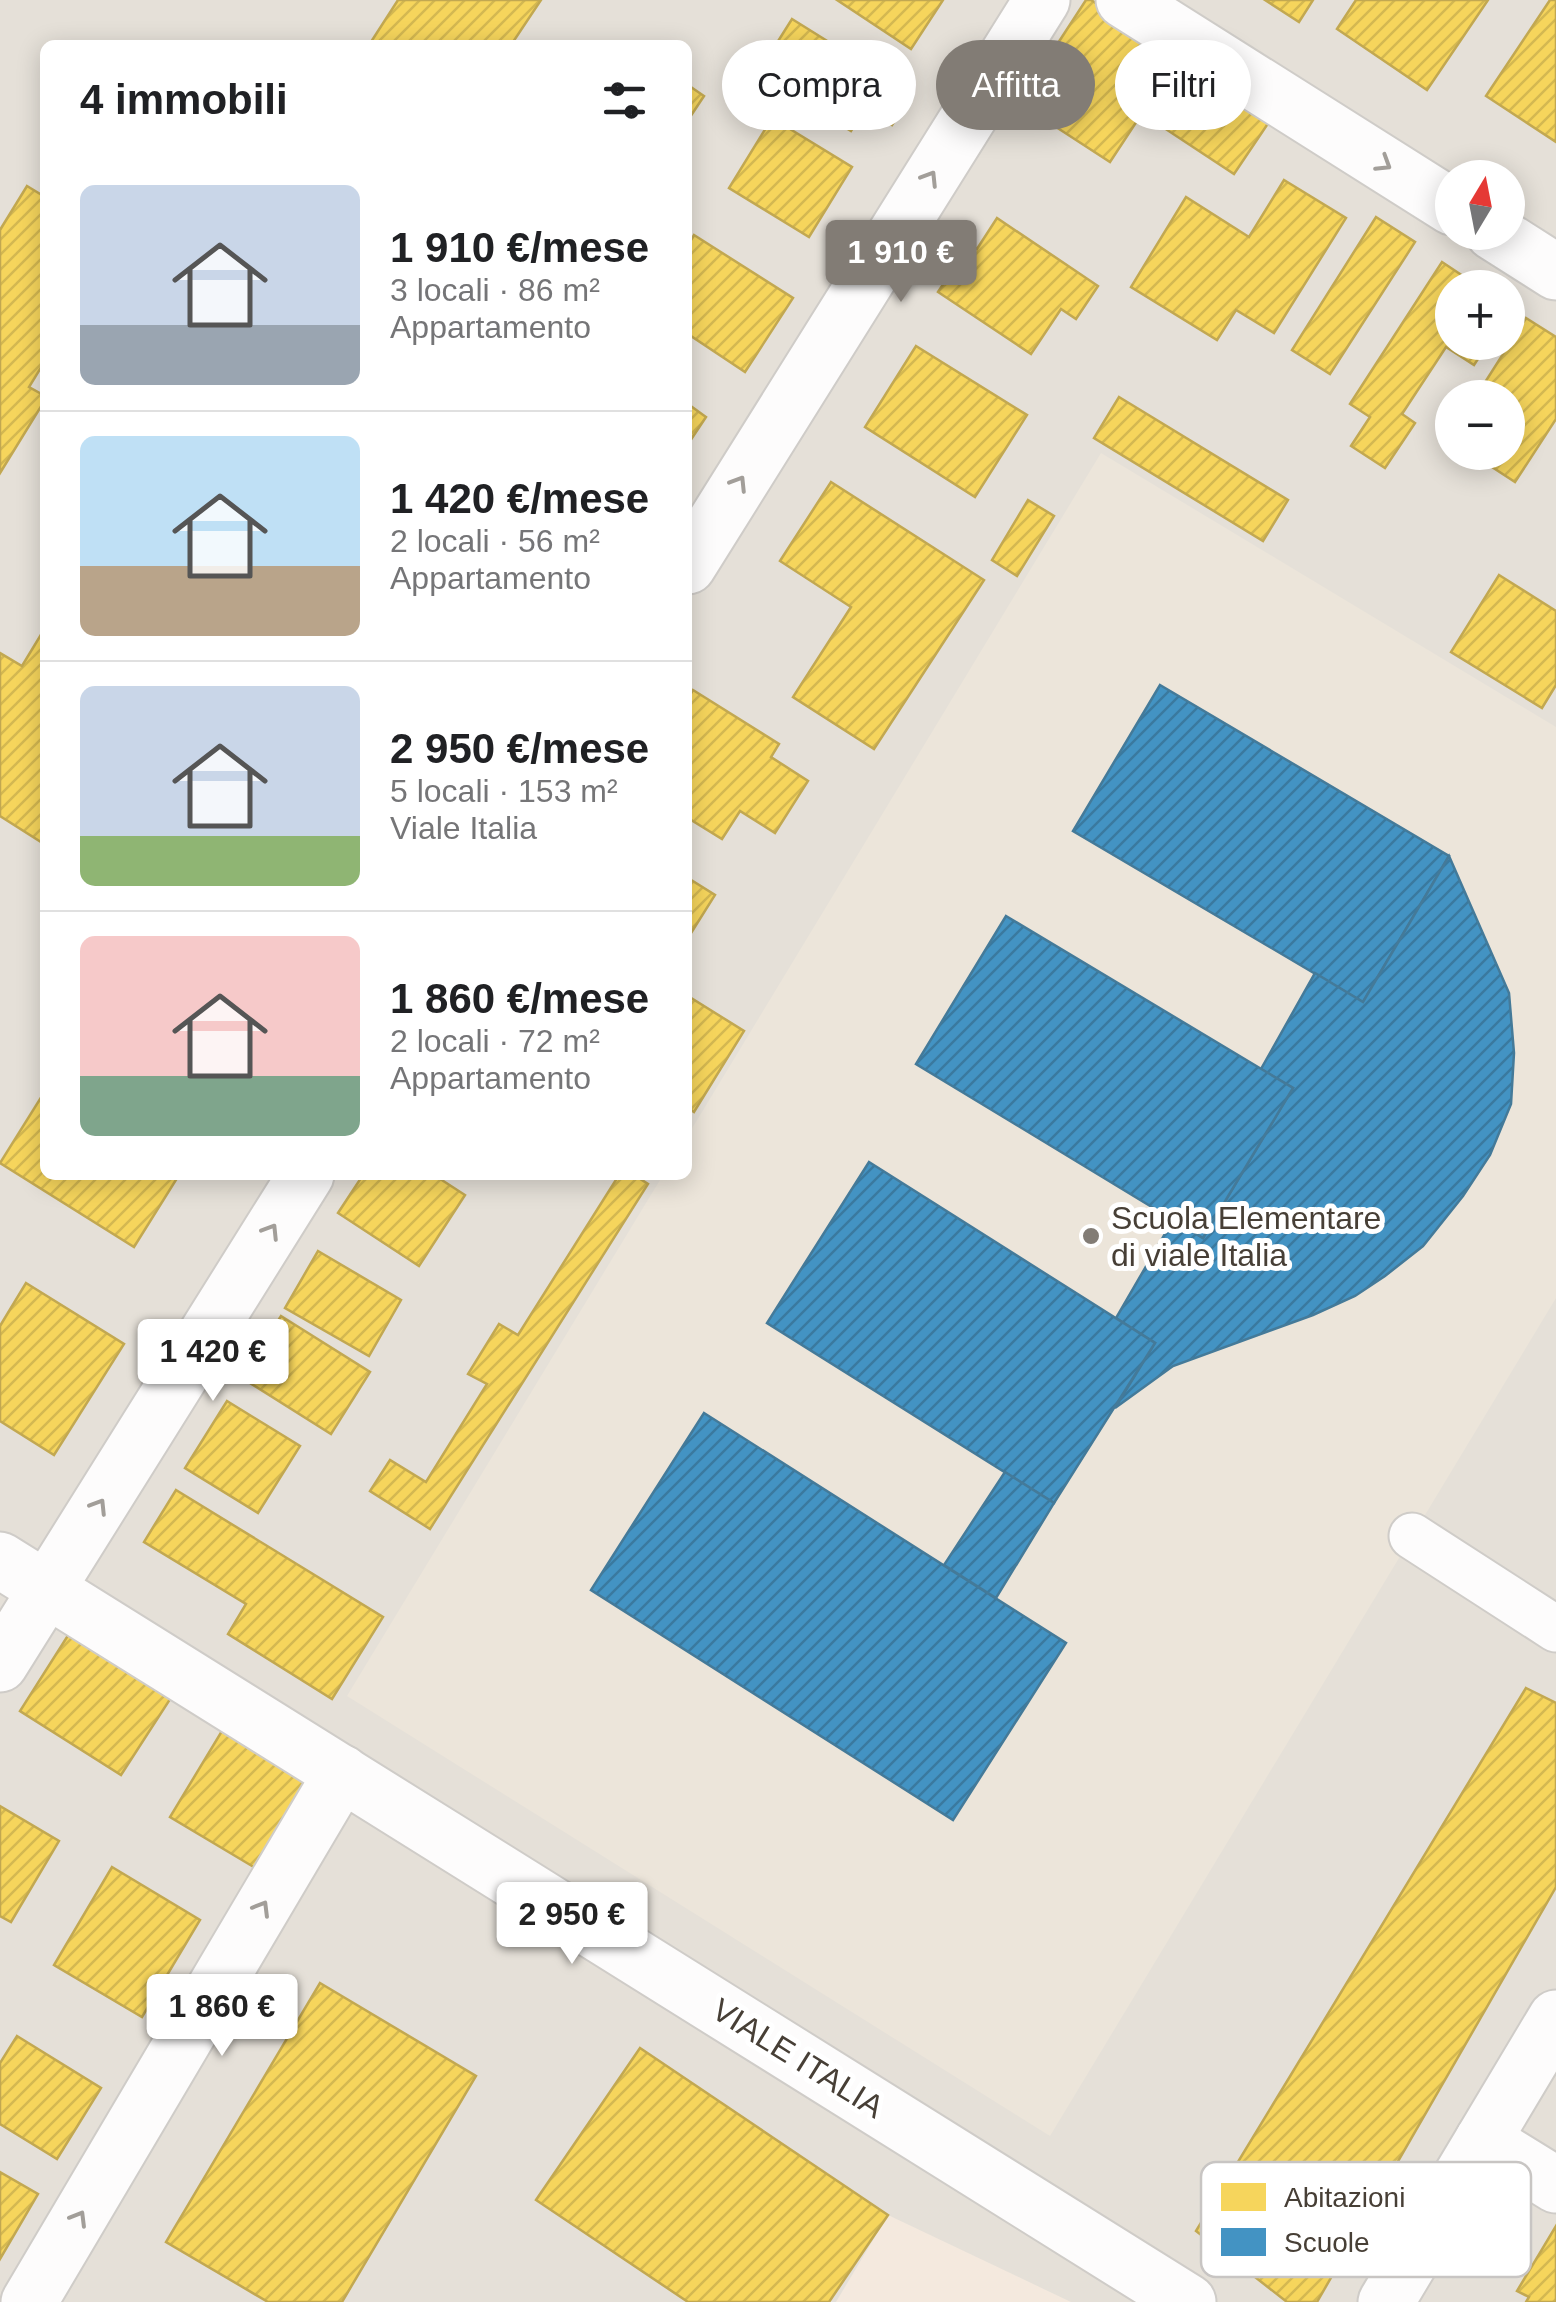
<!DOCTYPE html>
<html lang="it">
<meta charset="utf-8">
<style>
:root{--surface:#fff;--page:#f2f2f2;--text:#202124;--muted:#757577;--line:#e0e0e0;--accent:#827c75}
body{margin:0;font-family:Arial,sans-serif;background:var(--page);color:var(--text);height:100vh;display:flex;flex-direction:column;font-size:38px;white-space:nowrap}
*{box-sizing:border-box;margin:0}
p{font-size:32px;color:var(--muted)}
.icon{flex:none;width:55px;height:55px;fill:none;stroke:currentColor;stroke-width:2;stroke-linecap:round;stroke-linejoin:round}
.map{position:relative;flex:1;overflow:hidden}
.sheet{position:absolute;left:40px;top:40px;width:652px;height:1140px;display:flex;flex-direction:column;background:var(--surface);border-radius:15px;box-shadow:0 5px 25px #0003}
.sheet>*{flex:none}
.top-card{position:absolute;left:722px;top:40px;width:682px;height:90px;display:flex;gap:20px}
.needle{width:65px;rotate:10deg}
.buttons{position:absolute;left:1435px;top:160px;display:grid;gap:20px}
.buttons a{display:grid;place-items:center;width:90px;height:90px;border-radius:50%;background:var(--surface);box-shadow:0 5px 25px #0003;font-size:50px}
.price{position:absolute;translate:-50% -85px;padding:0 22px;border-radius:10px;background:#fff;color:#222;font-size:32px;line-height:65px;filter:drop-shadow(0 2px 5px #0008)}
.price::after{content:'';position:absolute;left:50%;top:60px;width:30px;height:22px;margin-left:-15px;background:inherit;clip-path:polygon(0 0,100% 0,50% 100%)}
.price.selected{background:var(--accent);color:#fff}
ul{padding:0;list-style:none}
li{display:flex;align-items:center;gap:30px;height:250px;padding:0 40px}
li+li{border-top:2px solid var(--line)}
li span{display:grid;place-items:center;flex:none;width:280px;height:200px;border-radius:15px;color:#555}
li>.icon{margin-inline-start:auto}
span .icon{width:120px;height:120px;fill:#fffc;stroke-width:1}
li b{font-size:42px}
h2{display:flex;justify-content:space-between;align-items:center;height:120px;padding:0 40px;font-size:42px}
.pill{padding:0 35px;border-radius:45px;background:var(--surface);box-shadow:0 5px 25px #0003;font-size:35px;line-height:90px}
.pill.selected{background:var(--accent);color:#fff}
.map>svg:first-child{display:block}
</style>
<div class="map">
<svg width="1556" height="2302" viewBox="0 0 1556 2302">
<defs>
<pattern id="homes-hatch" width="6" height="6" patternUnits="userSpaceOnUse" patternTransform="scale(2.5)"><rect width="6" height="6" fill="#f6d55c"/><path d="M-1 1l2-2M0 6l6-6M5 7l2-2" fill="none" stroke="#d4b851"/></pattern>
<pattern id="schools-hatch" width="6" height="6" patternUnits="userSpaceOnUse" patternTransform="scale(2.5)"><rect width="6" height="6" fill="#4393c3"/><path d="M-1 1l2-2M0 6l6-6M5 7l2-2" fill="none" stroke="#3a799f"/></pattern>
</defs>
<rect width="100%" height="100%" fill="#f1eeeb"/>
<path fill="#e5e0d8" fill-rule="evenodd" d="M 0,0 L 1556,0 L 1556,2302 L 0,2302 ZM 45,45 L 688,45 L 688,1175 L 45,1175 ZM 1452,178 L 1508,178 L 1508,232 L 1452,232 ZM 1452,288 L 1508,288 L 1508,342 L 1452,342 ZM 1452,398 L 1508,398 L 1508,452 L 1452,452 Z"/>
<path fill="#f4e9de" d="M 888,2215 L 1071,2302 L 836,2302 Z"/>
<path fill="#ece5da" d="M 1101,453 L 1556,727 L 1556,1298 L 1050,2136 L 347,1696 L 663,1175 L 688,1175 L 688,1135 Z"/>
<g fill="url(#homes-hatch)" stroke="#c2a851" stroke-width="2.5">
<path d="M 398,0 L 541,0 L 511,45 L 369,45 Z"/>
<path d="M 837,0 L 943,0 L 911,49 Z"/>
<path d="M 1086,0 L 1091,0 L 1179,57 L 1110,162 L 1019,103 Z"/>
<path d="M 1265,0 L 1313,0 L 1299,22 Z"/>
<path d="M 1356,0 L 1488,0 L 1427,90 L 1337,29 Z"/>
<path d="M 1550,0 L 1556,0 L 1556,142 L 1486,96 Z"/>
<path d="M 792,19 L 912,94 L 892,125 L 865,109 L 851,131 L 758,73 Z"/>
<path d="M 1194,64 L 1273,116 L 1234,174 L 1155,122 Z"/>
<path d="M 688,85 L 704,96 L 688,120 Z"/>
<path d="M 772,118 L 852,167 L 809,237 L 729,188 Z"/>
<path d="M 1284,180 L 1346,218 L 1274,333 L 1236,310 L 1217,340 L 1131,287 L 1186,197 L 1249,237 Z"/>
<path d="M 27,186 L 45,197 L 45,361 L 29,387 L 45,396 L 45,400 L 0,473 L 0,230 Z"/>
<path d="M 1376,217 L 1415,242 L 1330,374 L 1292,350 Z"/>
<path d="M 997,218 L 1098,286 L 1076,319 L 1061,309 L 1031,354 L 938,292 L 970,244 L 977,249 Z"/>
<path d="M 694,235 L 793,298 L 745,372 L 688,334 L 688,245 Z"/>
<path d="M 1442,262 L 1481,288 L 1452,288 L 1452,342 L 1489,342 L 1474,365 L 1446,347 L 1402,414 L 1415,423 L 1385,468 L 1351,446 L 1370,417 L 1350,404 Z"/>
<path d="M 1526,318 L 1556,337 L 1556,419 L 1515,482 L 1469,452 L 1508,452 L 1508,398 L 1475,398 Z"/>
<path d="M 916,346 L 1027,415 L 975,497 L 865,427 Z"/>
<path d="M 1119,397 L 1288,500 L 1263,541 L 1094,438 Z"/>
<path d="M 688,404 L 706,417 L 688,444 Z"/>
<path d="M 831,482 L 984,580 L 874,749 L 793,697 L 851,607 L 780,561 Z"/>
<path d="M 1028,500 L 1054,516 L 1017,576 L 992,560 Z"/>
<path d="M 1499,575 L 1556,611 L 1556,685 L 1542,708 L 1451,652 Z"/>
<path d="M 45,628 L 45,836 L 41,842 L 0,816 L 0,653 L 22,666 Z"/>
<path d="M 693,690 L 779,744 L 771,757 L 808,781 L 775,833 L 740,811 L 722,839 L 688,818 L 688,699 Z"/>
<path d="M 688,878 L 715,895 L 688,938 Z"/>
<path d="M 688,996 L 744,1031 L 694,1112 L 688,1108 Z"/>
<path d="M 45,1091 L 45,1175 L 179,1175 L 134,1247 L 0,1163 Z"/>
<path d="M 363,1175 L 434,1175 L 465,1195 L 419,1266 L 338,1213 Z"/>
<path d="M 619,1175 L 634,1175 L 648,1184 L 430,1529 L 370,1491 L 390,1460 L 426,1482 L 487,1384 L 468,1374 L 499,1324 L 518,1335 Z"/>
<path d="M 318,1251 L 401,1300 L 369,1356 L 285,1308 Z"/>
<path d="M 26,1283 L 124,1344 L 54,1455 L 0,1421 L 0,1326 Z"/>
<path d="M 281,1316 L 370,1372 L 331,1434 L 242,1378 Z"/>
<path d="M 227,1401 L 300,1446 L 258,1513 L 185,1468 Z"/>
<path d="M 176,1490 L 383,1617 L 332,1699 L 228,1634 L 246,1604 L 144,1542 Z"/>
<path d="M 74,1626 L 176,1690 L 121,1775 L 20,1711 Z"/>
<path d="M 1526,1688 L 1556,1703 L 1556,1887 L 1317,2302 L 1287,2302 L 1196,2231 Z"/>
<path d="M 228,1721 L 315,1774 L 257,1869 L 170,1817 Z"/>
<path d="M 0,1806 L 59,1841 L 11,1922 L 0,1916 Z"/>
<path d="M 112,1867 L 200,1920 L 142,2017 L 54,1965 Z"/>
<path d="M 320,1983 L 476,2076 L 342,2302 L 268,2302 L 166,2242 Z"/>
<path d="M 17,2036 L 101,2088 L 57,2159 L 0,2124 L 0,2063 Z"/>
<path d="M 640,2048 L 888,2215 L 829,2302 L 688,2302 L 536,2200 Z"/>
<path d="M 0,2172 L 38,2194 L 0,2259 Z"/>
<path d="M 1556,2226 L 1556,2302 L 1526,2302 L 1529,2297 L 1517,2291 Z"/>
</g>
<g fill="url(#schools-hatch)" stroke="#447a99" stroke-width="2.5">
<path d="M 1160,685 L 1449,856 L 1363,1002 L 1073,831 Z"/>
<path d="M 1449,856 L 1509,993 L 1514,1053 L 1511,1104 L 1490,1155 L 1463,1196 L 1423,1246 L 1385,1276 L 1355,1296 L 1313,1315 L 1173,1366 L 1115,1408 L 1155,1343 L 1116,1318 L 1173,1220 L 1203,1238 L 1293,1088 L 1261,1069 L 1315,973 L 1363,1002 Z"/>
<path d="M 1006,916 L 1293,1088 L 1203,1238 L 916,1064 Z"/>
<path d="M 869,1162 L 1155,1343 L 1054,1503 L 767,1323 Z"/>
<path d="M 704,1413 L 1066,1643 L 953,1820 L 591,1590 Z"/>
<path d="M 1005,1472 L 1054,1503 L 996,1598 L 944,1565 Z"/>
</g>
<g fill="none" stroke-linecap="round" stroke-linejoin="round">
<defs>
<path id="pedestrian" d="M 1412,1536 L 1556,1629"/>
<g id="minor">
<path d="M 1124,0 L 1452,207"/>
<path d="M 1493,232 L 1556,272"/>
<path d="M 688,566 L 1042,0"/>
<path d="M 0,1560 L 1188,2302"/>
<path d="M 0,1664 L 306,1175"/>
<path d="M 1483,2140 L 1556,2185"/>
<path d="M 29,2302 L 342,1773"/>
<path d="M 1386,2302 L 1556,2018"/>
</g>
</defs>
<use href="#pedestrian" stroke="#cfccc8" stroke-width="49"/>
<use href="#minor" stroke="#cfccc8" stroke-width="59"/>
<use href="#pedestrian" stroke="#fdfcfc" stroke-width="45"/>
<use href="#minor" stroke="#fdfcfc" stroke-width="55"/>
</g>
<defs><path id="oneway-chevron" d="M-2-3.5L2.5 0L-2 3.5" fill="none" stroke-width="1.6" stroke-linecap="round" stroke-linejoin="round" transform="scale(2.5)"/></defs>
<g stroke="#a29e99">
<use href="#oneway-chevron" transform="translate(1384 164) rotate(32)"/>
<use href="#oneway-chevron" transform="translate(930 178) rotate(-58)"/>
<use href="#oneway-chevron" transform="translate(739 483) rotate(-58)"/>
<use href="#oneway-chevron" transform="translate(271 1231) rotate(-58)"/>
<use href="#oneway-chevron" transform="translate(99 1506) rotate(-58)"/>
<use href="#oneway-chevron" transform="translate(262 1908) rotate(-59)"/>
<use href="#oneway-chevron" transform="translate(79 2218) rotate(-59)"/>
</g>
<circle fill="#827c75" stroke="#fff" stroke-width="4" cx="1091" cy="1236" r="10"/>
<g text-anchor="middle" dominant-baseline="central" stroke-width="10" stroke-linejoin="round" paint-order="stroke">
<g font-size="32" fill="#473f36" stroke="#fff" text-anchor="start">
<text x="1111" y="1218">Scuola Elementare<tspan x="1111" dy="37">di viale Italia</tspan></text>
</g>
<g font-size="32" fill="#473f36" stroke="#fff">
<text transform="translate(798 2058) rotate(32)">VIALE ITALIA</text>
</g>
</g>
<rect x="1201" y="2162" width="330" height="115" rx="15" fill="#fff" stroke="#c8c5c3" stroke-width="2.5"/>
<rect x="1221" y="2183" width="45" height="28" fill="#f6d55c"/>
<rect x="1221" y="2228" width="45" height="28" fill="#4393c3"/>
<g font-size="28" fill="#473f36">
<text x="1284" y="2207">Abitazioni</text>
<text x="1284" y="2252">Scuole</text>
</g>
</svg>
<div class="buttons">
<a><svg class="needle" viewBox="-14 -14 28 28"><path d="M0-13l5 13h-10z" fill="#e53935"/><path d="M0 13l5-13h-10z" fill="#757577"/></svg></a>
<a>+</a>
<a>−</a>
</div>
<b class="price selected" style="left:901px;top:305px">1 910 €</b>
<b class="price" style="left:213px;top:1404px">1 420 €</b>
<b class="price" style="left:572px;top:1967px">2 950 €</b>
<b class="price" style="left:222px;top:2059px">1 860 €</b>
<div class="top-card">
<a class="pill">Compra</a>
<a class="pill selected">Affitta</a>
<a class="pill">Filtri</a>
</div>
<section class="sheet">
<h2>4 immobili<svg class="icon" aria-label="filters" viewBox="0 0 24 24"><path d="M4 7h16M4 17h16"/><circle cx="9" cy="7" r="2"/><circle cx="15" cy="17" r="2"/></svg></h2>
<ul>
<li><span style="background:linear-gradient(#c9d6e8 70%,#9aa5b1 0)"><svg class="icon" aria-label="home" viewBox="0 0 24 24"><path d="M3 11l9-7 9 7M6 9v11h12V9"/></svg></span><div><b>1 910 €/mese</b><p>3 locali · 86 m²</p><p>Appartamento</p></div></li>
<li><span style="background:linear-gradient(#bfe0f5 65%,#b9a48a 0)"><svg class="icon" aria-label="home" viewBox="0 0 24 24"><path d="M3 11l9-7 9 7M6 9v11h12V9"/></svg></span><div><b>1 420 €/mese</b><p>2 locali · 56 m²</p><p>Appartamento</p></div></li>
<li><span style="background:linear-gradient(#c9d6e8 75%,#8fb573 0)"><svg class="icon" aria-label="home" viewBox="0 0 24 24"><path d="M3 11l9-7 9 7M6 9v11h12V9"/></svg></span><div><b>2 950 €/mese</b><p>5 locali · 153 m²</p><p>Viale Italia</p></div></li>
<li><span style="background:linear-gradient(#f6c9c9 70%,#7fa58c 0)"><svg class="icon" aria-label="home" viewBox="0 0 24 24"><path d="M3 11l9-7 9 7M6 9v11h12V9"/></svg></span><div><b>1 860 €/mese</b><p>2 locali · 72 m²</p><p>Appartamento</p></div></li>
</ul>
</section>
</div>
